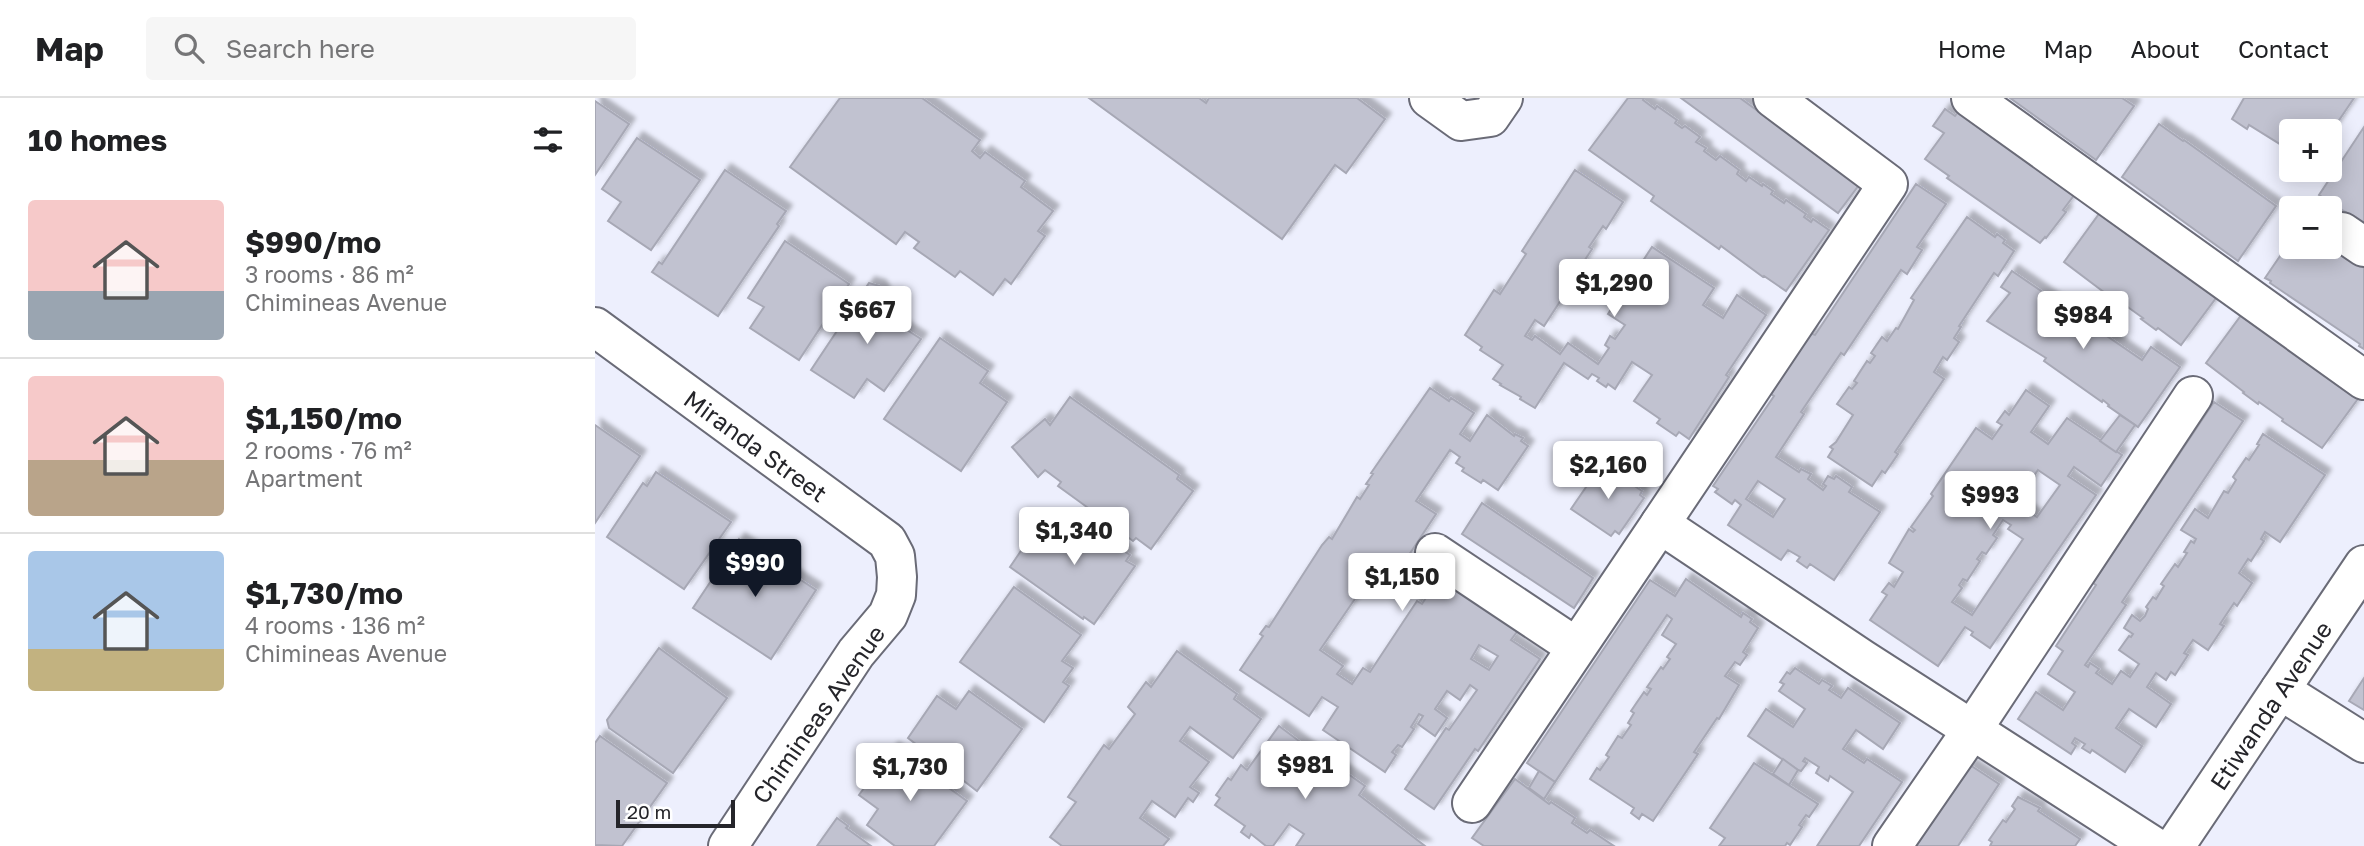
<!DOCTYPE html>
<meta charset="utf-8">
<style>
:root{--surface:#fff;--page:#f6f6f6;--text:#202124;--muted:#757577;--line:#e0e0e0;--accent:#111827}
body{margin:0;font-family:"Golos Text",sans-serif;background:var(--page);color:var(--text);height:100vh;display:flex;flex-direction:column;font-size:26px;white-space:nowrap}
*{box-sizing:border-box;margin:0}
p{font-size:23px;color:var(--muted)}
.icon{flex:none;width:38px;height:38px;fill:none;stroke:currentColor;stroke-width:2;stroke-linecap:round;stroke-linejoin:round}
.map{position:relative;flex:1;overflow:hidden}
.sheet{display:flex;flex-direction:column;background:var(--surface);width:595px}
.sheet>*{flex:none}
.buttons{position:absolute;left:1684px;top:21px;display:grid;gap:14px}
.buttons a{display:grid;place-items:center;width:63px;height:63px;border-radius:7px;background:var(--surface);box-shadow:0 4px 18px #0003;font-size:35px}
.scale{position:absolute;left:21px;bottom:18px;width:119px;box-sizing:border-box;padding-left:7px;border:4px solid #25252a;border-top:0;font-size:19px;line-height:24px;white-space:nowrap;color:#25252a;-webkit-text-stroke:5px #fff;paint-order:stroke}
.price{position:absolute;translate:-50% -60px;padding:0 16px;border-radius:7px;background:#fff;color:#222;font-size:23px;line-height:46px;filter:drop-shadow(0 2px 4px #0008)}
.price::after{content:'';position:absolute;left:50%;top:42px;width:21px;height:16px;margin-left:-10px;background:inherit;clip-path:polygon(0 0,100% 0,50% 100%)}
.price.on{background:var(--accent);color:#fff}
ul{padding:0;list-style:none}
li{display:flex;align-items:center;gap:21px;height:175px;padding:0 28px}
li+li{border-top:2px solid var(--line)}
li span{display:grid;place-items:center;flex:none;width:196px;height:140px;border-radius:7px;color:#555}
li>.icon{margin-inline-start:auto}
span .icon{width:84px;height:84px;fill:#fffc;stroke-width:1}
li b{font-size:30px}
h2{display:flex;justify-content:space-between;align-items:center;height:84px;padding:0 28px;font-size:30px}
header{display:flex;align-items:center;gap:42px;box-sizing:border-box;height:98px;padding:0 35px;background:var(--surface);border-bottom:2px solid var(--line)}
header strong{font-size:33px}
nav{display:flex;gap:38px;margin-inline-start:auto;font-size:24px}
.search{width:490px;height:63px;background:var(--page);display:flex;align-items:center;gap:18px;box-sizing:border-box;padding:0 24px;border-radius:7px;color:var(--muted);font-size:26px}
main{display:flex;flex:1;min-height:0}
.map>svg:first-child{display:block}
</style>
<header>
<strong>Map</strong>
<div class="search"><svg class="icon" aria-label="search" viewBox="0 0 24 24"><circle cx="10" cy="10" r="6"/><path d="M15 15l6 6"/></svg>Search here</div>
<nav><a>Home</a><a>Map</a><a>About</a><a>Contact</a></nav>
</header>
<main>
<section class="sheet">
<h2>10 homes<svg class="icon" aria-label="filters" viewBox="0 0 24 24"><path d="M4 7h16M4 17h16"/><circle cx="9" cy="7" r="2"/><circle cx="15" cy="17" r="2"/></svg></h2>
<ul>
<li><span style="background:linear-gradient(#f6c9c9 65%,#9aa5b1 0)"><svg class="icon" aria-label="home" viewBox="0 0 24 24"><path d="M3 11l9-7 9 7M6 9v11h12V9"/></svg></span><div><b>$990/mo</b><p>3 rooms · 86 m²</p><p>Chimineas Avenue</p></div></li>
<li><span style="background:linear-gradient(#f6c9c9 60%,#b9a48a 0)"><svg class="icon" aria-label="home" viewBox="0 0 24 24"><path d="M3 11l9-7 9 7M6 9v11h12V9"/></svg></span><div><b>$1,150/mo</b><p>2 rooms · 76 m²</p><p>Apartment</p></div></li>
<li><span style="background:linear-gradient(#a9c7e8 70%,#c2b280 0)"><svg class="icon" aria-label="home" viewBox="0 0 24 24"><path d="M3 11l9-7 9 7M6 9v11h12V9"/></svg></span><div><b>$1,730/mo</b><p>4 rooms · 136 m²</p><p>Chimineas Avenue</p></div></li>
</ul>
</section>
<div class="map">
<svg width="1769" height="748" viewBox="0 0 1769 748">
<defs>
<filter id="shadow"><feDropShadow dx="6" dy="-6" stdDeviation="2" flood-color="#0004"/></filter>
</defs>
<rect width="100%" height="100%" fill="#edeffd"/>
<g fill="#c1c2d0" stroke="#a7a8b5" stroke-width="2" fill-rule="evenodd" filter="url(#shadow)">
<path d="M 245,0 L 327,0 L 385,42 L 377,53 L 385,60 L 390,54 L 430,83 L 426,89 L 458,113 L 443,133 L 450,138 L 416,186 L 410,181 L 398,197 L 365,173 L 360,179 L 319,150 L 324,144 L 310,134 L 301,146 L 195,69 Z"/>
<path d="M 494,0 L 604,0 L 611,5 L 614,0 L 762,0 L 790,21 L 751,75 L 740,67 L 687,141 Z"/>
<path d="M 1033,0 L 1049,0 L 1048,2 L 1060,11 L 1062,8 L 1082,22 L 1080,25 L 1087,30 L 1090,28 L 1105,39 L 1101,44 L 1111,50 L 1109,53 L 1121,62 L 1125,58 L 1144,72 L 1142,76 L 1151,83 L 1154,79 L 1167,88 L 1168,86 L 1178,93 L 1176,96 L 1189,105 L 1191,102 L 1211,116 L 1209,119 L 1216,124 L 1218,121 L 1234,132 L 1191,193 L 1169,178 L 1168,179 L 1126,148 L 1124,151 L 1056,103 L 1059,98 L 994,52 Z"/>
<path d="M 1086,0 L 1145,0 L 1264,87 L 1243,115 Z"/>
<path d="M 1415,0 L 1527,0 L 1539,8 L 1501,62 Z"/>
<path d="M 1649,0 L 1759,0 L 1734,37 L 1734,33 L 1696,33 L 1696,53 L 1654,27 L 1652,31 L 1637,21 Z"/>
<path d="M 0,3 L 34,26 L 0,77 Z"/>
<path d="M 1367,9 L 1483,92 L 1468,112 L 1471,114 L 1451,140 L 1450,139 L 1445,145 L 1352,80 L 1354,78 L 1330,61 L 1349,35 L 1338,28 L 1350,11 L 1360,18 Z"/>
<path d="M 1564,26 L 1588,43 L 1589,42 L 1681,108 L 1643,163 L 1527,79 Z"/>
<path d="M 1769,29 L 1769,136 L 1761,121 L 1724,97 Z"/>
<path d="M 42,40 L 105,82 L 56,152 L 13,123 L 26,104 L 7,91 Z"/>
<path d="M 130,72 L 191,113 L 182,126 L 184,128 L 123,218 L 57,174 L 64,164 L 67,166 Z"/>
<path d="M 980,72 L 1028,104 L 1011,131 L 1008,128 L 994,149 L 997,151 L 984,171 L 981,169 L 972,182 L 977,185 L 949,228 L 940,222 L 930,238 L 937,242 L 940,238 L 965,256 L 973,245 L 1003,266 L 1014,250 L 1010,247 L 1015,238 L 1020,241 L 1030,227 L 1013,216 L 1057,149 L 1119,190 L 1108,207 L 1128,220 L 1142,197 L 1171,217 L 1131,277 L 1134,279 L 1094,341 L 1084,334 L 1081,338 L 1062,325 L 1065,321 L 1039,303 L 1057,277 L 1037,264 L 1020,291 L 1013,286 L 1011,289 L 1002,283 L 1004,280 L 997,276 L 993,281 L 969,265 L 940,310 L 925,301 L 926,299 L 905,287 L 906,286 L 898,281 L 908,267 L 885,252 L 887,249 L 870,237 L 899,192 L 905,196 L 931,156 L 927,153 Z"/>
<path d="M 1321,86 L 1351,106 L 1322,149 L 1327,152 L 1312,176 L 1306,172 L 1249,257 L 1246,255 L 1206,314 L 1209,316 L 1181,359 L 1204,374 L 1206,371 L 1216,376 L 1213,381 L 1228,392 L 1231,388 L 1228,386 L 1233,378 L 1239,381 L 1241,378 L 1257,389 L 1254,394 L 1285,414 L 1239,482 L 1215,466 L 1212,470 L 1202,463 L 1205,459 L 1193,452 L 1186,462 L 1133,427 L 1146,407 L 1140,402 L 1137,406 L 1120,394 L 1123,391 L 1118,388 L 1179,298 L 1176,296 L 1216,235 L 1220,237 ZM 1163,383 L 1190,401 L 1178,419 L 1151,401 Z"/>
<path d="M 1509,109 L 1624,196 L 1586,247 L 1563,230 L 1561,232 L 1546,221 L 1548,220 L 1523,202 L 1522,204 L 1469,164 Z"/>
<path d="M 1372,119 L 1400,139 L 1402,136 L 1410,142 L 1408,145 L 1419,153 L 1403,178 L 1399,175 L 1364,228 L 1366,229 L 1359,240 L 1364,244 L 1352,262 L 1348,259 L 1339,274 L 1349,281 L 1300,354 L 1303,356 L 1290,375 L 1287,373 L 1277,388 L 1233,359 L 1238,351 L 1235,349 L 1241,344 L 1258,317 L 1242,306 L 1254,289 L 1257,291 L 1262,285 L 1259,283 L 1272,263 L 1275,265 L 1280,258 L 1276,255 L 1287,239 L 1292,243 L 1301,230 L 1303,231 L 1319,202 L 1316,200 Z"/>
<path d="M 1696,142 L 1696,149 L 1734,149 L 1734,143 L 1769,170 L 1769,251 L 1764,248 L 1765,246 L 1675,185 L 1676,183 L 1670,180 Z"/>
<path d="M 190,143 L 254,186 L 204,262 L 155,230 L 169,209 L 153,200 Z"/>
<path d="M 1417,173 L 1547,262 L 1556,249 L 1585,269 L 1543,329 L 1513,308 L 1514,307 L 1508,302 L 1507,304 L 1449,263 L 1451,260 L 1392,223 L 1415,195 L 1406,189 Z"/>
<path d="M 274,185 L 285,188 L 292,201 L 301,210 L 295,221 L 326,241 L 289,293 L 272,281 L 259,300 L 216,272 Z"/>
<path d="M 1650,212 L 1765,298 L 1727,350 L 1687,323 L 1688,321 L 1664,304 L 1663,306 L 1648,295 L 1649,294 L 1611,265 Z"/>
<path d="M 345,240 L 393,273 L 385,285 L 412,304 L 366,373 L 289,321 Z"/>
<path d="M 835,290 L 854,303 L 856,300 L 879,315 L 865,336 L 875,343 L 892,317 L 919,338 L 920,336 L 928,340 L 926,343 L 933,348 L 903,392 L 888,382 L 886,385 L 867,373 L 869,370 L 861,365 L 865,359 L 855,352 L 821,403 L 841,416 L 796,484 L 779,473 L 725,552 L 748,568 L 742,576 L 757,586 L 768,570 L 775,574 L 822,503 L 827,506 L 845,478 L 924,531 L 916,542 L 945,561 L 883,653 L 880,651 L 839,711 L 810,691 L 851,630 L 854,632 L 882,592 L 875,587 L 865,602 L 852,593 L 840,611 L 852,620 L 840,638 L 823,626 L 828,618 L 824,616 L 816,629 L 819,631 L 807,649 L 803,647 L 797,654 L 801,657 L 790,674 L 728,632 L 743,609 L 727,599 L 714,618 L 645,572 L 668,538 L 665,536 L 671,528 L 674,529 L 727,447 L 734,439 L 737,441 L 762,399 L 765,401 L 774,387 L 771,386 L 778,376 L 776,375 ZM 884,547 L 903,558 L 894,572 L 876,561 Z"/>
<path d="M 1431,292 L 1454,308 L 1436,334 L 1453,346 L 1472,320 L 1527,357 L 1506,388 L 1479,369 L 1473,378 L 1501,397 L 1395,550 L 1376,537 L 1378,534 L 1370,529 L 1343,568 L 1275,522 L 1292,497 L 1287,494 L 1294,485 L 1299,489 L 1308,474 L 1294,465 L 1314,431 L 1318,434 L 1320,432 L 1316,429 L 1338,398 L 1336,396 L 1381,330 L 1397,341 L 1407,327 L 1402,324 L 1410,313 L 1414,317 ZM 1443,372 L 1465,387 L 1442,419 L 1420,404 L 1428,394 L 1425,392 L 1429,386 L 1432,388 ZM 1408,422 L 1416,427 L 1413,431 L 1428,441 L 1377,517 L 1357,504 L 1367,490 L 1364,487 L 1368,481 L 1372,483 L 1385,463 L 1382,461 L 1387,454 L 1391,456 L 1402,440 L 1398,437 Z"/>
<path d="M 475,299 L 584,377 L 582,381 L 598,393 L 556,451 L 541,440 L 538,443 L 485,404 L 463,388 L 466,384 L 450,372 L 443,379 L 417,349 L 450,321 L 455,327 Z"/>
<path d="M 1619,304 L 1648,323 L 1527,504 L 1531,507 L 1490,567 L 1493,569 L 1495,565 L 1504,571 L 1501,575 L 1517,586 L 1526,573 L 1535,579 L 1544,566 L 1524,552 L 1534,538 L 1536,539 L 1538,536 L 1529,530 L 1537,517 L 1545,523 L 1550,518 L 1553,511 L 1551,509 L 1558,499 L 1561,501 L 1569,488 L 1566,486 L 1580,466 L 1583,469 L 1592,455 L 1589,454 L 1596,443 L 1599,445 L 1601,441 L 1586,432 L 1600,411 L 1613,420 L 1629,393 L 1633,395 L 1641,382 L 1638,379 L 1651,360 L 1654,362 L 1664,347 L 1662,346 L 1668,336 L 1730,377 L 1685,444 L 1670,434 L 1666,441 L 1669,443 L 1656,463 L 1653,461 L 1644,475 L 1657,485 L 1642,508 L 1639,505 L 1625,526 L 1629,528 L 1613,552 L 1598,542 L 1589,555 L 1593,557 L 1580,577 L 1576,574 L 1571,582 L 1561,575 L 1552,589 L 1576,606 L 1561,629 L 1534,611 L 1521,630 L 1547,648 L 1530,674 L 1497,652 L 1495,655 L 1487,650 L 1490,646 L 1480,640 L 1477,645 L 1481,648 L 1476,656 L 1423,621 L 1441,594 L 1468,612 L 1480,594 L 1453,576 L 1468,553 L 1461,548 L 1501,487 L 1498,485 Z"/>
<path d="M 1525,317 L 1540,327 L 1521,354 L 1505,343 Z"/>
<path d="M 0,327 L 45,358 L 0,425 Z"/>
<path d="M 1007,366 L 1047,393 L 1045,397 L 1049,400 L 1024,436 L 1020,433 L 1016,438 L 976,411 Z"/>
<path d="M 61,374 L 136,424 L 89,491 L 12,439 L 48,385 L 52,388 Z"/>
<path d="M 887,405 L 998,480 L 979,510 L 867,436 Z"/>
<path d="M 480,420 L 535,457 L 531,463 L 540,468 L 499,526 L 489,519 L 488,521 L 415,469 L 447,422 L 468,437 Z"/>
<path d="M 144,441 L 221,492 L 176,561 L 98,510 Z"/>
<path d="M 1091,481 L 1146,519 L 1148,515 L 1157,521 L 1155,524 L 1163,530 L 1148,554 L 1152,557 L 1145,567 L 1140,564 L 1130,578 L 1144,587 L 1124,621 L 1122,620 L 1099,654 L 1103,656 L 1058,723 L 1047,716 L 1044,721 L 1036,715 L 1039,710 L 995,681 L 1002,670 L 1005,672 L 1014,659 L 1011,657 L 1023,638 L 1027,640 L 1036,627 L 1033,625 L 1039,615 L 1036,613 L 1049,594 L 1052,597 L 1056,591 L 1052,589 L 1066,569 L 1068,571 L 1075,561 L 1072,559 L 1081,546 L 1067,537 L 1077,521 L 1072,517 L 960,684 L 932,665 L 1055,482 L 1080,498 Z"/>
<path d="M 419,489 L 486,537 L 467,563 L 478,570 L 468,584 L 474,588 L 449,624 L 365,564 Z"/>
<path d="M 64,550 L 132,600 L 78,675 L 14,630 L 12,622 Z"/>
<path d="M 582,553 L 642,596 L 639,601 L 666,621 L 638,660 L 595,629 L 585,643 L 614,664 L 595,689 L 604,695 L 598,704 L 593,700 L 580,719 L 557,703 L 545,720 L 574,741 L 568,748 L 467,748 L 455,739 L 481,704 L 473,699 L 509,647 L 514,651 L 540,616 L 533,609 L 551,584 L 556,589 Z"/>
<path d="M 1200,570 L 1224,586 L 1227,582 L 1237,588 L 1234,592 L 1246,600 L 1253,590 L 1305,625 L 1288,651 L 1261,632 L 1248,651 L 1269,665 L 1272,661 L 1307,684 L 1264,748 L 1222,748 L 1258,694 L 1235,678 L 1233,683 L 1221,675 L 1224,669 L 1210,660 L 1208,663 L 1212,665 L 1206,673 L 1203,672 L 1153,638 L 1171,611 L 1198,629 L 1210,611 L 1184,593 L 1189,586 L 1185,584 L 1192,574 L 1195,576 Z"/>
<path d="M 1769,580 L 1769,612 L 1754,603 Z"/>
<path d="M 374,593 L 427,631 L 382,693 L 313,640 L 342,598 L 361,611 Z"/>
<path d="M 684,628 L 740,670 L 742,668 L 770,688 L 764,697 L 830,748 L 701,748 L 709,736 L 694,726 L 678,748 L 671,748 L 656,736 L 654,740 L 646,734 L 650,728 L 620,707 L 625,700 L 621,697 L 633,680 L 636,682 L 646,667 L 652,672 Z"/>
<path d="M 5,638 L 72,685 L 27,748 L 0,747 L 0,645 Z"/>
<path d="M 298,650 L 372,703 L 339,748 L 300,748 L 272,727 L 283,711 L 264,697 Z"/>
<path d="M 1188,661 L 1203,672 L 1194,687 L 1178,676 Z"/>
<path d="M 1159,665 L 1223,706 L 1214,719 L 1211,717 L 1204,727 L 1207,729 L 1195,747 L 1192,745 L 1190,748 L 1124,748 L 1130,740 L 1115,730 Z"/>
<path d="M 1375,667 L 1404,686 L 1363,748 L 1321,748 Z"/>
<path d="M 944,673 L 960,684 L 949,701 L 934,690 Z"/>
<path d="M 920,681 L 954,706 L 956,704 L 980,720 L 977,725 L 992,735 L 995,732 L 1019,748 L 889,748 L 877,740 Z"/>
<path d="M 1423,699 L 1445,710 L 1443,713 L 1485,741 L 1480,748 L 1395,748 L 1397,744 L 1394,742 L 1408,722 L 1411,724 L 1420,711 L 1417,708 Z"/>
<path d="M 242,720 L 253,728 L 251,730 L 276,748 L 222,748 Z"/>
</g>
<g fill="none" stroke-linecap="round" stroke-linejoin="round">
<defs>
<g id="minor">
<path d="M 834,0 L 866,23 L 895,19 L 908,0"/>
<path d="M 1376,0 L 1769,282"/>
<path d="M 1747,134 L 1769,149"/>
<path id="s1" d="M 0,229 L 292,443 L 300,458 L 302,479 L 301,497 L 293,517 L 261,555 L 133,748"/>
<path d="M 1065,426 L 1293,86 L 1178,0"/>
<path d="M 840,455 L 981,549"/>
<path d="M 1685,592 L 1769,645"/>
<path d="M 877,705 L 1065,426 L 1267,561 L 1558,748"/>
<path d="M 1297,748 L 1377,632 L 1598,298"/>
<path id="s2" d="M 1580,748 L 1769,467"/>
</g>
</defs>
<use href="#minor" stroke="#6a6b77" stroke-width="42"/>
<use href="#minor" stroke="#fff" stroke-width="38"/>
</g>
<g text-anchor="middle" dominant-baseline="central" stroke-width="5" stroke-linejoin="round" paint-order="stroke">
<g font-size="24" fill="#25252a" stroke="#fff">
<text stroke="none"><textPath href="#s1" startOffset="200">Miranda Street</textPath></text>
<text stroke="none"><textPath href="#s2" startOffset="170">Etiwanda Avenue</textPath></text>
<text transform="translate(223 616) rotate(-55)">Chimineas Avenue</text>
</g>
</g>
</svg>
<div class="buttons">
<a>+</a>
<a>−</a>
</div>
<div class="scale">20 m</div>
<b class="price" style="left:1019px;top:221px">$1,290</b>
<b class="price" style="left:272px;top:248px">$667</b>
<b class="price" style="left:1488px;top:253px">$984</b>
<b class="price" style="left:1013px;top:403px">$2,160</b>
<b class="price" style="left:1395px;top:433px">$993</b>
<b class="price" style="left:479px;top:469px">$1,340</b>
<b class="price on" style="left:160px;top:501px">$990</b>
<b class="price" style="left:807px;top:515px">$1,150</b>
<b class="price" style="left:710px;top:703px">$981</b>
<b class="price" style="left:315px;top:705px">$1,730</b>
</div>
</main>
